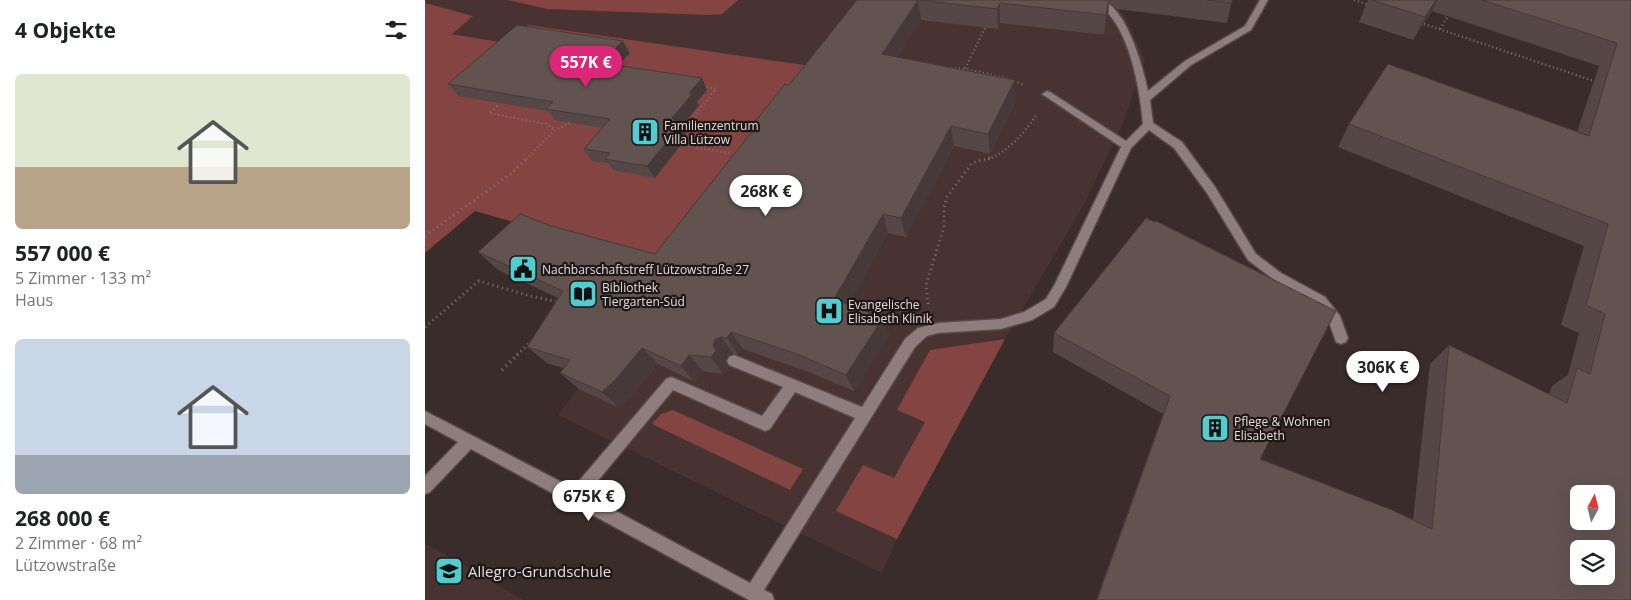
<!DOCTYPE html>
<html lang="de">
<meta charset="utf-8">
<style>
:root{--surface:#fff;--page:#f2f2f2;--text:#202124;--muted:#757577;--accent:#db2777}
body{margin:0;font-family:"Open Sans",sans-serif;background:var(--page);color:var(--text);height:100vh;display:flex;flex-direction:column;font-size:19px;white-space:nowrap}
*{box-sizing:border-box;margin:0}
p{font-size:16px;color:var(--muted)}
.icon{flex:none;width:28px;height:28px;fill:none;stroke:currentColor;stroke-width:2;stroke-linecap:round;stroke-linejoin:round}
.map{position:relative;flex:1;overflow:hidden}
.sheet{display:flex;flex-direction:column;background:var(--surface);width:425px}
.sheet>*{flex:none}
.needle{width:32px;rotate:7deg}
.tools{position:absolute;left:1145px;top:485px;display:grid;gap:10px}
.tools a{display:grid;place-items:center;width:45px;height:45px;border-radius:8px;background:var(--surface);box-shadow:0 5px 20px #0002;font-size:25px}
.price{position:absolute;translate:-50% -42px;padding:0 11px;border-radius:18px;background:#fff;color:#222;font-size:16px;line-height:32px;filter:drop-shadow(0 1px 2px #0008)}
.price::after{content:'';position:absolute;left:50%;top:30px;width:15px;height:11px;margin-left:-8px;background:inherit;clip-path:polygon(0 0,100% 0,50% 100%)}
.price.current{background:var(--accent);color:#fff}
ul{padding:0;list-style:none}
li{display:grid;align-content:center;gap:10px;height:265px;padding:0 15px}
li span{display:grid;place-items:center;height:155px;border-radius:8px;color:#555}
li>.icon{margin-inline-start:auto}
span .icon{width:90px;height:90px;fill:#fffc;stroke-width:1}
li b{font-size:21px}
h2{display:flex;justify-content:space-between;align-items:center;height:60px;padding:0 15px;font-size:21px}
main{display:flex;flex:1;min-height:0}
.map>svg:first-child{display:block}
</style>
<main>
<section class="sheet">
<h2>4 Objekte<svg class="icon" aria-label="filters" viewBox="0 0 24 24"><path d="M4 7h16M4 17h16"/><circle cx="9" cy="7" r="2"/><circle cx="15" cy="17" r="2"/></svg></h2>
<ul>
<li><span style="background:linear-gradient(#dfe7d0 60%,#b9a48a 0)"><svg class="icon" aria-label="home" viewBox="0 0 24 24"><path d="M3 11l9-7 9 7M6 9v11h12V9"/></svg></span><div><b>557 000 €</b><p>5 Zimmer · 133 m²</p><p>Haus</p></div></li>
<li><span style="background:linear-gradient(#c9d6e8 75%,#9aa5b1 0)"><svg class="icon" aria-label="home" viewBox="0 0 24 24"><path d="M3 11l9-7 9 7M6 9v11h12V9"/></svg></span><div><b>268 000 €</b><p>2 Zimmer · 68 m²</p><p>Lützowstraße</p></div></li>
</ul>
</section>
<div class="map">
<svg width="1206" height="600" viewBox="0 0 1206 600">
<rect width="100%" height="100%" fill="#3a2c2b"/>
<g fill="#483332">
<path d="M 0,0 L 680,0 L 700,15 L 720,61 L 698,123 L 661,201 L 580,339 L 472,539 L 457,573 L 133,415 L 327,163 L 82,43 L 26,33 L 47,17 L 0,3 Z"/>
<path d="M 0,543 L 98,600 L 0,600 Z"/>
</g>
<g fill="#844542">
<path d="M 83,0 L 313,0 L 297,14 L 283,15 L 122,9 Z"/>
<path d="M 0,3 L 48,16 L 27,34 L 81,43 L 103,25 L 400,68 L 247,267 L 50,211 L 0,253 Z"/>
<path d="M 580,339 L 472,539 L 411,511 L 438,465 L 469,478 L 500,422 L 472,410 L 505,350 Z"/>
<path d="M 248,410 L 378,469 L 365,490 L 227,424 L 236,414 Z"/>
</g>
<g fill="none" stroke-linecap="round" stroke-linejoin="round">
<defs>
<path id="minor" d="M 668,0 C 672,0 676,0 679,1 C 703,12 718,68 723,91 L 760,61 L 820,26 L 835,0 L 843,0 L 826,30 L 766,65 L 725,100 L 728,123 L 757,142 L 790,187 L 831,254 L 856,273 L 900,297 L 915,316 L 923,338 L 921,342 L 916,344 L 911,342 L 904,322 L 892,305 L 848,279 L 823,260 L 782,193 L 749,148 L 724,130 L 706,148 L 641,287 L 629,307 L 607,320 L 576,329 L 513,333 L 502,336 L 490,347 L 339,590 L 347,594 L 349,600 L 324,600 L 46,449 L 5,492 L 0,494 L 0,476 L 33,442 L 0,424 L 0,411 L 148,488 L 241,379 L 246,377 L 251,379 L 337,416 L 358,387 L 304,365 L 302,361 L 304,357 L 309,355 L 437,407 L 480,339 L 493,328 L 513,323 L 576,319 L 599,312 L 621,299 L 630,284 L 696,147 L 617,94 L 622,91 L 625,92 L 701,141 L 718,124 C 715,90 706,39 683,13 C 679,7 672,5 668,0 ZM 248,390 L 340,431 L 345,429 L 370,392 L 430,418 L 325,583 L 161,495 Z"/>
</defs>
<use href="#minor" stroke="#544948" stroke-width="3"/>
<g stroke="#807473" stroke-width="2.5" stroke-dasharray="1 3" stroke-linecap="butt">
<path d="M 929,0 L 945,5"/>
<path d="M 999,24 L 1172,82"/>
<path d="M 560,28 L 540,69 L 581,78 L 599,85"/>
<path d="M 1015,29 L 1023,16"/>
<path d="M 526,68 L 540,69"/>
<path d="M 72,106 L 64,113 L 121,124 L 130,130"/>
<path d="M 256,132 L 291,89 L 278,87"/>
<path d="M 252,144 L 304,153"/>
<path d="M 101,159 L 130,130 L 149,121"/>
<path d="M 563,159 C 582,153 601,131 612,114"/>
</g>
<g stroke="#807473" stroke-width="3" stroke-dasharray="1 4" stroke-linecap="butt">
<path d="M 0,236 L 87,173 L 103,157"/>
<path d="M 503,304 L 501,285 L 519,227 L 519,208 L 522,197 L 547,163 L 567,157"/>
<path d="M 0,327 L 54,281 L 105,296 L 134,302"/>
<path d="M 92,355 L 107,341"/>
</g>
<path stroke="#807473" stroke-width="4" stroke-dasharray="1 4.5" stroke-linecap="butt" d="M 77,370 L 93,354"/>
<use href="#minor" fill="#8e7d7c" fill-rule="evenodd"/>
</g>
<g fill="#544746">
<path d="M 432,0 L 807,0 L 802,23 L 692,9 L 684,3 L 683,16 L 679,35 L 575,23 L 573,29 L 496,20 L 472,57 L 591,100 L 565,154 L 529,146 L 481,237 L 463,233 L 423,305 L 464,335 L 429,391 L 381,371 L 318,349 L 313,355 L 308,353 L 302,356 L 300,362 L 304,367 L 298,374 L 278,371 L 270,382 L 233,364 L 208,394 L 194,408 L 154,389 L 135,373 L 138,368 L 122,363 L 102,347 L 133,298 L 73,270 L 53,252 L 126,226 L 230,254 L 331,127 L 329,123 L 364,85 Z"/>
<path d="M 943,0 L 1206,0 L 1206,600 L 671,600 L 738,414 L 628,352 L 629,333 L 721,218 L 835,459 L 988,520 L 1005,364 L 1024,345 L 1124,394 L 1127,386 L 1143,375 L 1154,333 L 1136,325 L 1159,246 L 913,147 L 924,124 L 1152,132 L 1174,66 L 1007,11 L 988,40 L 934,22 Z"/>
<path d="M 205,53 L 192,66 L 277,78 L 282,90 L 272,102 L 274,105 L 257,126 L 262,137 L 230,178 L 188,170 L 183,163 L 167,161 L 159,149 L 177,128 L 130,120 L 123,111 L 33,96 L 23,84 Z"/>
</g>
<g fill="#453a39">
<path d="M 493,0 L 496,20 L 461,74 L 457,54 Z"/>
<path d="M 684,0 L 683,16 L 679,35 L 681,15 Z"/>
<path d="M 1011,0 L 1013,0 L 1007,11 L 988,40 L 1000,17 Z"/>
<path d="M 575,3 L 575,23 L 573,29 L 572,9 Z"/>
<path d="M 198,41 L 205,53 L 183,75 L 176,63 Z"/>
<path d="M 277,78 L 282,90 L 272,102 L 274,105 L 257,126 L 262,137 L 230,178 L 222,166 L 247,118 L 264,93 Z"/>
<path d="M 590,80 L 591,100 L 565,154 L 563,134 Z"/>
<path d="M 526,126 L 529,146 L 481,237 L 476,218 Z"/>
<path d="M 458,214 L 463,233 L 417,317 L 409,299 Z"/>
<path d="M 458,318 L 464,335 L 429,391 L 421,375 Z"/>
<path d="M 306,332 L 318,349 L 313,355 L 302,338 Z"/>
<path d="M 296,337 L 308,353 L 302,356 L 300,362 L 304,367 L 298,374 L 286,357 L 288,345 L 290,340 Z"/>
<path d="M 217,348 L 233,364 L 208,394 L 194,408 L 177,392 Z"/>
<path d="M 264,355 L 278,371 L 270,382 L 256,366 Z"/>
</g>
<g fill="#625351" stroke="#453a39" fill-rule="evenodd">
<path d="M 432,0 L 493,0 L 457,54 L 590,80 L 563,134 L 526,126 L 476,218 L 458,214 L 409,299 L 458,318 L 421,375 L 372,354 L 306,332 L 302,338 L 296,337 L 290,340 L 288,345 L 291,351 L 286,357 L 264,355 L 256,366 L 217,348 L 191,379 L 177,392 L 135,373 L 145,360 L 102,347 L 138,291 L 53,252 L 95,214 L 126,226 L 230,254 L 333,124 L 329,123 L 360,84 L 364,85 Z"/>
<path d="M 495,0 L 684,0 L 681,15 L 575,3 L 572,9 Z"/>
<path d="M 782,0 L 807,0 L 807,3 Z"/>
<path d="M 947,0 L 1011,0 L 1000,17 Z"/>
<path d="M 1057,0 L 1206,0 L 1206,600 L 672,600 L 745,396 L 629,333 L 721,218 L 730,222 L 731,221 L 911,311 L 835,459 L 967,510 L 1007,529 L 1024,345 L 1142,403 L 1152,368 L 1165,374 L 1180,314 L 1161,305 L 1183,224 L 924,124 L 963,64 L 1164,136 L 1192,43 ZM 1154,494 L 1181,494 L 1181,521 L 1154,521 ZM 1154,549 L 1181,549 L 1181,576 L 1154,576 Z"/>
<path d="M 92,25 L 198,41 L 176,63 L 277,78 L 264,93 L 268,93 L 247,118 L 256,125 L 222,166 L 180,159 L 185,153 L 159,149 L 185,119 L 121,109 L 128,102 L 23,84 Z"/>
</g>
<defs>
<symbol id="building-square" viewBox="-11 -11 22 22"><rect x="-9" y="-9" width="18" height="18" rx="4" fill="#52cdcf" stroke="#1d1716"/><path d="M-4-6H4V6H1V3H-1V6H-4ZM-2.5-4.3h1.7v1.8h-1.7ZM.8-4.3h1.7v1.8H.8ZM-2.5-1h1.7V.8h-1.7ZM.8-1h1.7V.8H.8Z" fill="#111"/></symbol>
<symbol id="civic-square" viewBox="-11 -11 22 22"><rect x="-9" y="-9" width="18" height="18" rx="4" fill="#52cdcf" stroke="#1d1716"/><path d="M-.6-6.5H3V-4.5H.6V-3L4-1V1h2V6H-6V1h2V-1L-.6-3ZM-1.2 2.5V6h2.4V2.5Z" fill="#111"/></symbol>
<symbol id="library-square" viewBox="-11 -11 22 22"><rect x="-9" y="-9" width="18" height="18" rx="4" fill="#52cdcf" stroke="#1d1716"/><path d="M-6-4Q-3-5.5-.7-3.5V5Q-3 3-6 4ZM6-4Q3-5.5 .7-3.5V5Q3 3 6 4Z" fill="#111"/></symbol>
<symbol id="hospital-square" viewBox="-11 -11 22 22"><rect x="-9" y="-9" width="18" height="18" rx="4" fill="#52cdcf" stroke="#1d1716"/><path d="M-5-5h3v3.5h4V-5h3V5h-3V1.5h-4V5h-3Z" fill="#111"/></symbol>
<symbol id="school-square" viewBox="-11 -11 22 22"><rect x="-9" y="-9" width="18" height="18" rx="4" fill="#52cdcf" stroke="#1d1716"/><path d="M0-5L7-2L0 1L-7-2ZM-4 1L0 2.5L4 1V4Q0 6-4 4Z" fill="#111"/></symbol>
</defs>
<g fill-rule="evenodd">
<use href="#building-square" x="204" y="116" width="32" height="32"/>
<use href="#civic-square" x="82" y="253" width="32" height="32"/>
<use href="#library-square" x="142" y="278" width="32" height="32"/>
<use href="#hospital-square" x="388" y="295" width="32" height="32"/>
<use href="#building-square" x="774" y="412" width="32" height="32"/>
<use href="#school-square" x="8" y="555" width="32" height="32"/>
</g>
<g text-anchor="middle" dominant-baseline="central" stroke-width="4.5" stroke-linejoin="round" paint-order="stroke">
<g font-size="12" fill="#e6dddc" stroke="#1d1716" text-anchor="start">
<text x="239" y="125">Familienzentrum<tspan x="239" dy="14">Villa Lützow</tspan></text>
<text x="117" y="269">Nachbarschaftstreff Lützowstraße 27</text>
<text x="177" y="287">Bibliothek<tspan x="177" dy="14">Tiergarten-Süd</tspan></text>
<text x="423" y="304">Evangelische<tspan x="423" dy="14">Elisabeth Klinik</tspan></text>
<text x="809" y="421">Pflege &amp; Wohnen<tspan x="809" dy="14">Elisabeth</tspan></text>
</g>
<g font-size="15" fill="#e6dddc" stroke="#1d1716" text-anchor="start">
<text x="43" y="571">Allegro-Grundschule</text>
</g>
</g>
</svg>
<div class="tools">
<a><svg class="needle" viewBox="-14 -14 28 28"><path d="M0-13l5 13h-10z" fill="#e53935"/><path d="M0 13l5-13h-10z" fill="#757577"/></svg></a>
<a><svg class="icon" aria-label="layers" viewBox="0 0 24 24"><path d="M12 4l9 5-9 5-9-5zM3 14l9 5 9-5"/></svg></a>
</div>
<b class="price current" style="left:161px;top:88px">557K €</b>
<b class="price" style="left:341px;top:217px">268K €</b>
<b class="price" style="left:958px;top:393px">306K €</b>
<b class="price" style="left:164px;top:522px">675K €</b>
</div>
</main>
